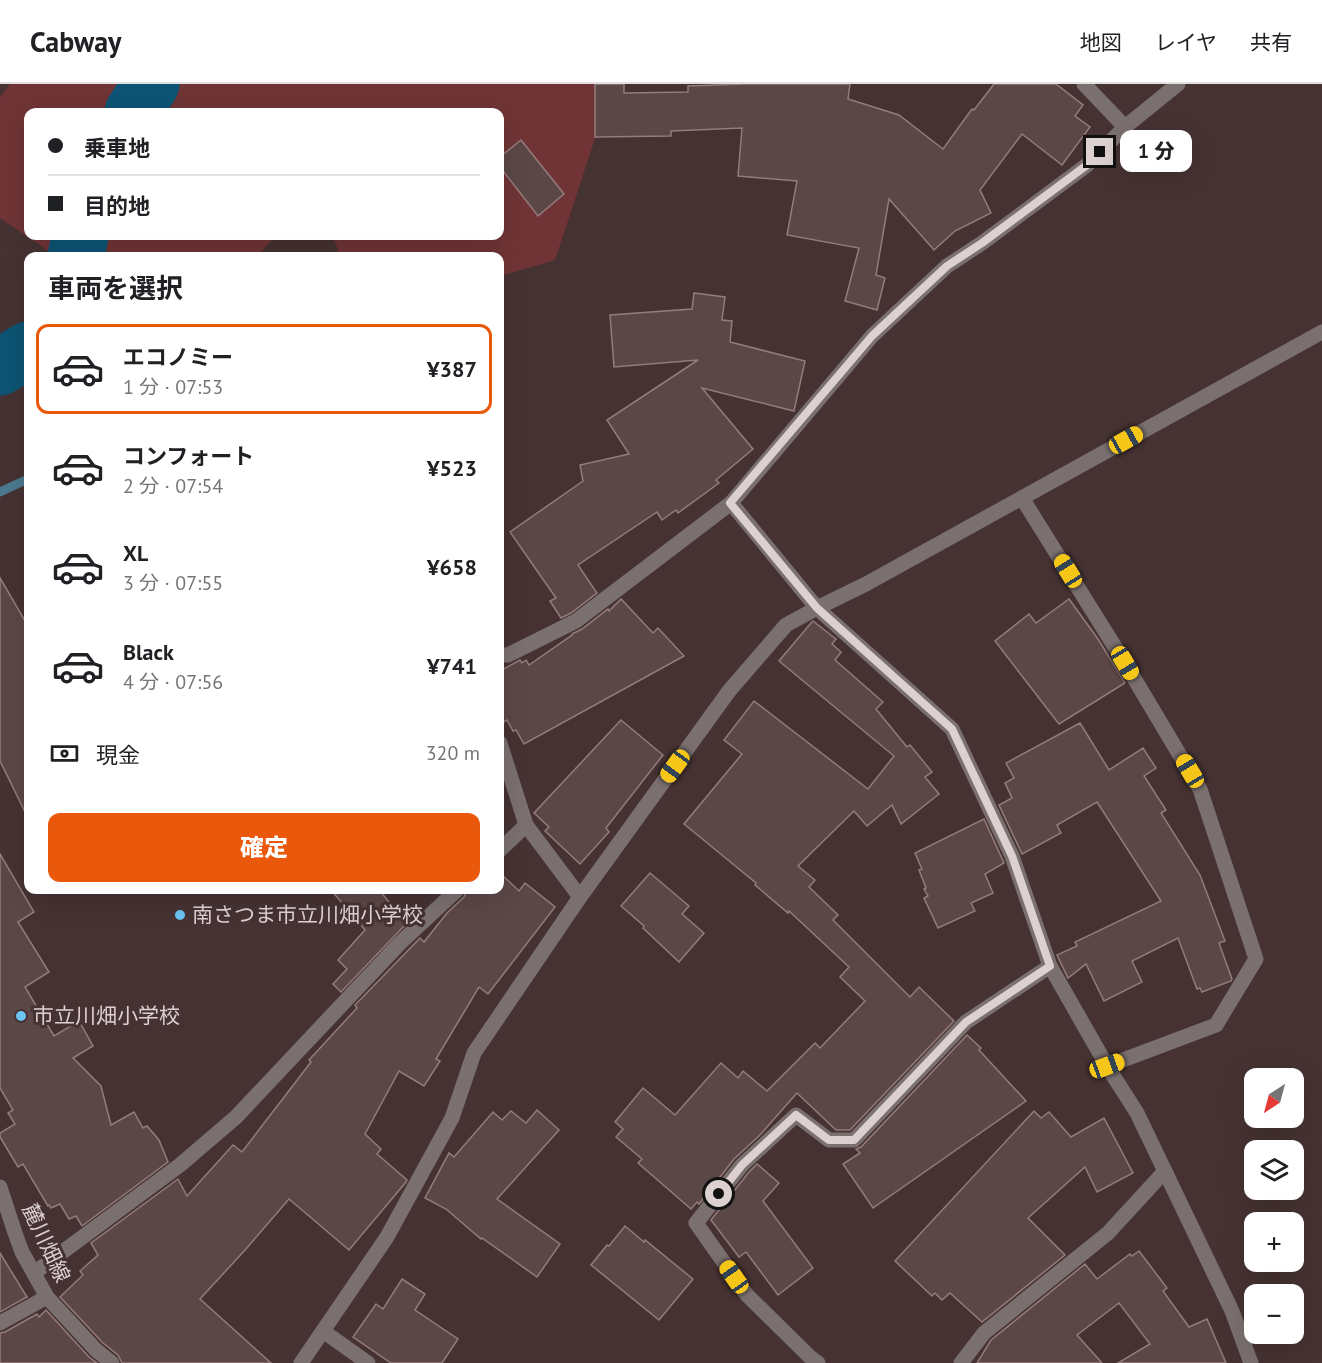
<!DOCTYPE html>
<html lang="ja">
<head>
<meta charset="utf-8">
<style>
	:root { --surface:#fff; --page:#f6f6f6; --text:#202124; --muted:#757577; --line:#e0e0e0; --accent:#ea580c }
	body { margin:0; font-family:"PT Sans","Noto Sans JP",sans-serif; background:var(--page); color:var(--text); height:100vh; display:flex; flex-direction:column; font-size:22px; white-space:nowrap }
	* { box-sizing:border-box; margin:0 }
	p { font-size:20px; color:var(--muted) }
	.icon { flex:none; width:33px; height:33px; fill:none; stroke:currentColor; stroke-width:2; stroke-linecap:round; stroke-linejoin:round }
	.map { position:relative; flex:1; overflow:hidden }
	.sheet { position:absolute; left:24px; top:168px; width:480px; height:642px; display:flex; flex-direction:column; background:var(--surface); border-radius:12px; box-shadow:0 6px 24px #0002 }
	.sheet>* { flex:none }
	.hud { position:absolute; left:24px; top:24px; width:480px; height:132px; border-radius:12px; box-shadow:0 6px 24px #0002; display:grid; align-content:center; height:132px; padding:0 24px; background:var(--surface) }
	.needle { width:39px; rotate:216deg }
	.controls { position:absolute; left:1244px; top:984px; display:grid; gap:12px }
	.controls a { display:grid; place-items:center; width:60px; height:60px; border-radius:12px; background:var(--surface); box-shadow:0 6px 24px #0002; font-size:30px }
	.end { position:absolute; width:27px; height:27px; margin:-14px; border:8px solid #ddd0d0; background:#111; box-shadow:0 0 0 3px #111 }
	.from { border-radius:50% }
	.bubble { position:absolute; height:42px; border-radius:12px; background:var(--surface); box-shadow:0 6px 24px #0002; font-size:20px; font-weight:800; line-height:42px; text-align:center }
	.car { position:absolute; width:18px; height:36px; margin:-18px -9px; border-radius:8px; box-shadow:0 0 4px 2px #0007; background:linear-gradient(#f5c518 24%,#345 0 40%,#f5c518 0 76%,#345 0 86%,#f5c518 0) }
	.hud b { display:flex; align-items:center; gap:21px; height:57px; font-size:22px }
	.hud b+b { border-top:2px solid var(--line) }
	.hud i { width:15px; height:15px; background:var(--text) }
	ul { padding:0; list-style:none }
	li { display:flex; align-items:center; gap:18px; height:90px; margin:0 12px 9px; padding:0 12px; border:3px solid transparent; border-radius:12px }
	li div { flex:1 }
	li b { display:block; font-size:22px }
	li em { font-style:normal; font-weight:800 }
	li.selected { border-color:var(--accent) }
	li>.icon { width:54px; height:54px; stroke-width:1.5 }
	h2 { padding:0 24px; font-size:27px; line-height:72px }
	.pay { display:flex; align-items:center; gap:15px; height:66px; padding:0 24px; font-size:22px }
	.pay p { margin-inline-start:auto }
	.action { display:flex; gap:12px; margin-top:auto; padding:12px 24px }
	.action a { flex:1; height:69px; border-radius:12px; background:var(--accent); color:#fff; font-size:24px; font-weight:800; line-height:69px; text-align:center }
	header { display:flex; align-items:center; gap:36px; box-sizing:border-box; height:84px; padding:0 30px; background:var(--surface); border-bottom:2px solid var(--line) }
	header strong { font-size:28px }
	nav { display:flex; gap:33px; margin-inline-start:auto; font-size:21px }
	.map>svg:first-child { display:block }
</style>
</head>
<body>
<header>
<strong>Cabway</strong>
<nav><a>地図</a><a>レイヤ</a><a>共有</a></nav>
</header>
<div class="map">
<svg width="1322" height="1279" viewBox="0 0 1322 1279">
	<rect width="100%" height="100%" fill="#463232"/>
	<polygon fill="#703436" points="10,0 613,0 555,176 500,192 500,172 340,172 333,152 500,152 500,28 28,28 28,152 276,152 257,172 56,172 0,134 0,13"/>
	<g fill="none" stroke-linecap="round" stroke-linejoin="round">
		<g stroke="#4b7990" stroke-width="9">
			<polyline points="93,152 102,172"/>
			<polyline points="0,408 28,395"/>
		</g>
		<g stroke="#0d5474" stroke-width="57">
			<polyline points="133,28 151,0"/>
			<polyline points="76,172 80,152"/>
			<polyline points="0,283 28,266"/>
		</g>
	</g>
	<g fill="#5c4747" stroke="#937c7b" stroke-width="1.5">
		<polygon points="595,0 624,0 624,9 688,8 688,2 745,0 850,0 848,15 899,31 943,65 972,25 974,26 994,0 1056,0 1083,21 1075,32 1090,43 1062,81 1022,50 980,106 991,129 955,147 934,166 889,115 876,191 885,194 877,226 845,217 859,164 787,151 797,97 738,92 742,44 671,47 671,52 595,53"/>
		<polygon points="521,56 564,110 538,132 500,83 500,73"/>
		<polygon points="694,209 725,213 722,236 732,237 730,258 805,277 794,327 702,304 753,365 716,396 719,399 678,429 676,426 662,436 657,428 578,481 597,509 571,529 561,534 550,517 556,514 510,448 583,397 580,381 629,370 607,336 698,276 614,283 610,231 692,225"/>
		<polygon points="0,494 28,542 28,734 0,677"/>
		<polygon points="621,515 653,549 658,544 684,572 524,660 516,646 513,647 507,636 500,640 500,587 520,576 522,579 526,576 529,581 572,551 572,550 582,545 608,525 609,527"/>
		<polygon points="1069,515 1098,555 1125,599 1059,640 995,557 1029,530 1036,539"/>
		<polygon points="813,537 836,555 832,560 841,568 835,576 883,618 876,625 907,663 910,661 932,688 925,693 939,710 901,740 892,721 867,742 854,727 798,782 815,796 809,803 838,831 833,836 910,913 919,903 954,937 850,1046 836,1046 797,1009 760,1051 734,1075 699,1120 697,1118 691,1125 638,1079 642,1075 616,1053 623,1045 615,1038 643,1004 675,1031 721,979 738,994 743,987 767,1007 815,959 820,964 865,917 840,893 849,883 789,827 788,829 755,801 756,799 684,740 742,670 724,656 754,617 868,705 894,672 779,577 811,539"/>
		<polygon points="621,636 663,671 606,744 609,748 580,780 545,747 549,743 534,729"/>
		<polygon points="1080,639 1109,686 1143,664 1156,684 1144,692 1166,726 1161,729 1200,791 1225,857 1219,859 1232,895 1231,897 1202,908 1200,904 1197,905 1178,854 1132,877 1142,898 1104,917 1086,880 1068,894 1057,871 1077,862 1075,858 1161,817 1097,718 1057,741 1061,749 1022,770 999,721 1012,714 1005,699 1014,694 1006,679"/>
		<polygon points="984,735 1004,779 985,790 993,809 971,819 975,827 938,844 924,814 928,812 924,805 926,804 919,786 922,785 915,769"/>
		<polygon points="0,770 34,828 18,838 49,888 25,903 54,952 79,937 93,962 73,974 101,1002 111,1041 134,1028 143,1044 147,1042 159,1056 168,1078 82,1142 76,1132 69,1135 60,1120 51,1124 49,1121 48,1122 23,1080 18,1083 0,1053 0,1049 15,1040 8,1029 13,1026 0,1004"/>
		<polygon points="500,789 519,807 525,799 555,823 488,910 479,903 436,975 440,977 424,1002 399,987 365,1050 381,1065 377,1070 407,1096 406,1098 349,1166 289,1115 246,1165 200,1215 271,1279 122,1279 118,1271 103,1259 60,1213 83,1191 80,1187 98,1171 91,1159 178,1095 187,1112 233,1061 242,1068 311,978 309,976 357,924 355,921 420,854 424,858 447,829 464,813 467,806 500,806"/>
		<polygon points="650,789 689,822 682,830 704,849 679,878 643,844 644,842 621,822"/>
		<polygon points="331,806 379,806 407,839 341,908 333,900 347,885 338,876 365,846"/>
		<polygon points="967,951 981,964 979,966 1026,1017 873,1124 843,1080 860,1069 856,1065 861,1063"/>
		<polygon points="537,1026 559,1046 497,1115 560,1160 537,1193 482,1154 481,1155 446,1125 425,1114 449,1069 454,1073 493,1028 502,1036 511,1027 526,1039"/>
		<polygon points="1034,1027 1041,1034 1049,1028 1071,1053 1104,1034 1133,1089 1097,1108 1085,1083 1028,1134 1065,1171 982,1238 950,1209 942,1216 935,1209 932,1212 895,1177"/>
		<polygon points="757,1080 779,1099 763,1117 813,1184 778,1211 746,1168 739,1173 711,1136 749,1088"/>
		<polygon points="625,1142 644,1158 645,1156 693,1195 659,1236 591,1181 607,1161 609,1162"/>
		<polygon points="1139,1167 1164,1200 1167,1204 1163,1207 1189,1243 1207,1235 1226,1279 1118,1279 1150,1260 1119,1219 1077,1251 1102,1279 977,1279 991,1256 1085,1180 1097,1195 1130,1170 1132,1172"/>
		<polygon points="0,1169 27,1213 0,1228"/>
		<polygon points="402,1195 425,1210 415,1226 458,1255 442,1279 391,1279 353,1253 376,1220 383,1225"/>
		<polygon points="46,1226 89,1273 97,1279 0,1279 0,1249 5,1248 37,1230 39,1233"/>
	</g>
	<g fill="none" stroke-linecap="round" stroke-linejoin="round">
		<g stroke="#7b7070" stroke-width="15">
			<polyline points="1084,0 1125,43"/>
			<polyline points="1022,414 1125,579 1200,705 1256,875 1216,941 1107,982"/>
			<polyline points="731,419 817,524 952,645 1012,772 1050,882 1107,982 1137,1029 1232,1227 1251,1279"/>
			<polyline points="500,571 508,571 576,537 731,419 872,252 947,182 982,159 1087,81 1125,43 1178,0"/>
			<polyline points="500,659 526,741 580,813"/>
			<polyline points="500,766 526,741"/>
			<polyline points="0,1103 15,1149 22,1168 47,1213 96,1266 112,1279"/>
			<polyline points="34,1189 180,1081 236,1033 400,859 457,806"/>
			<polyline points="0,1239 47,1213"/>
			<polyline points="323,1247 368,1279"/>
			<polyline points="301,1279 387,1153 452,1034 474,969 580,813 729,607 786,541 817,524 866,500 1322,248"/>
			<polyline points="818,1279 810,1273 747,1211 696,1139 742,1081 796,1031 829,1056 854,1056 966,938 1050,882"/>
			<polyline points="961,1279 984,1249 1108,1149 1165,1087"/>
		</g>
	</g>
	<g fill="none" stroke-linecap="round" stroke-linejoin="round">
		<polyline stroke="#ddd0d0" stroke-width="8" points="719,1110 742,1081 796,1031 829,1056 854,1056 966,938 1050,882 1012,772 952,645 817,524 730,419 872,252 947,182 982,159 1087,81 1100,68"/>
	</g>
	<g fill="#6bc3f2" stroke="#463232" stroke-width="2">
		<circle cx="180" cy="831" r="6"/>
		<circle cx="21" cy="932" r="6"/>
	</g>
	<g text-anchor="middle" stroke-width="6" stroke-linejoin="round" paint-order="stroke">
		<g font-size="21" fill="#ddd0d0" stroke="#463232" text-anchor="start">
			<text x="192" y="838">南さつま市立川畑小学校</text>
			<text x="33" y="939">市立川畑小学校</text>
		</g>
		<g font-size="21" fill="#ddd0d0" stroke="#463232">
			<text transform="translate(46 1159) rotate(65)" y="7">麓川畑線</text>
		</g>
	</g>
</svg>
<div class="controls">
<a><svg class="needle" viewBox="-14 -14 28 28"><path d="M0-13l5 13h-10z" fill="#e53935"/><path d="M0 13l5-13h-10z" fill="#757577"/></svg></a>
<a><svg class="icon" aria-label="layers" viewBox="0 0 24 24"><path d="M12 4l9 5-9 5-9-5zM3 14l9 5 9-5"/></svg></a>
<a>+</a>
<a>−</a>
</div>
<i class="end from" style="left:719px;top:1110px"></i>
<i class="end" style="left:1100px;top:68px"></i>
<div class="bubble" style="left:1120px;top:46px;width:72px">1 分</div>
<i class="car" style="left:1126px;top:356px;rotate:61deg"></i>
<i class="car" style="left:1068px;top:487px;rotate:328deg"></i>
<i class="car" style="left:1125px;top:579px;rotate:149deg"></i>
<i class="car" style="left:675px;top:682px;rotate:216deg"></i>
<i class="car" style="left:1190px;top:687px;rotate:329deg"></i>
<i class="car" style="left:1107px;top:982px;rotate:70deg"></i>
<i class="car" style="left:734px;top:1193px;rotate:325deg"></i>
<div class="hud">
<b><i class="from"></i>乗車地</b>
<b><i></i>目的地</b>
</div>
<section class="sheet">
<h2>車両を選択</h2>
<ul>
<li class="selected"><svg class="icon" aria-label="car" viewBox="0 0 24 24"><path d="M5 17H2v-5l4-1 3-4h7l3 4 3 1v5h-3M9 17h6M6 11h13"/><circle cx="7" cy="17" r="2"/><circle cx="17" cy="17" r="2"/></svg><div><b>エコノミー</b><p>1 分 · 07:53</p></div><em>¥387</em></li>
<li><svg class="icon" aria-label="car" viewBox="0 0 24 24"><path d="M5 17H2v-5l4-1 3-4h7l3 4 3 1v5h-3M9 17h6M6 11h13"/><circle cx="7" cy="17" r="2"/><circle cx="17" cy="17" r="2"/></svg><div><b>コンフォート</b><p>2 分 · 07:54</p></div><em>¥523</em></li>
<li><svg class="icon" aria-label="car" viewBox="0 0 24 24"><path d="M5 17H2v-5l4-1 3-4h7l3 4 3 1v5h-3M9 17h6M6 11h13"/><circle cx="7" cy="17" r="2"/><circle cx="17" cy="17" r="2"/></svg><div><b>XL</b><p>3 分 · 07:55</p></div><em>¥658</em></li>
<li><svg class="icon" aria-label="car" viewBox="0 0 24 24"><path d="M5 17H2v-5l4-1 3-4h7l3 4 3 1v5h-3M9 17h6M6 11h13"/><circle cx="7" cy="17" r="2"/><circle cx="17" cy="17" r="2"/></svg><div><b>Black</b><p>4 分 · 07:56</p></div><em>¥741</em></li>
</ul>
<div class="pay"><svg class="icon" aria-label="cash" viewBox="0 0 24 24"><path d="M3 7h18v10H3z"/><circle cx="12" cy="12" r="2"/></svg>現金<p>320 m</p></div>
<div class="action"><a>確定</a></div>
</section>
</div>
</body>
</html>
